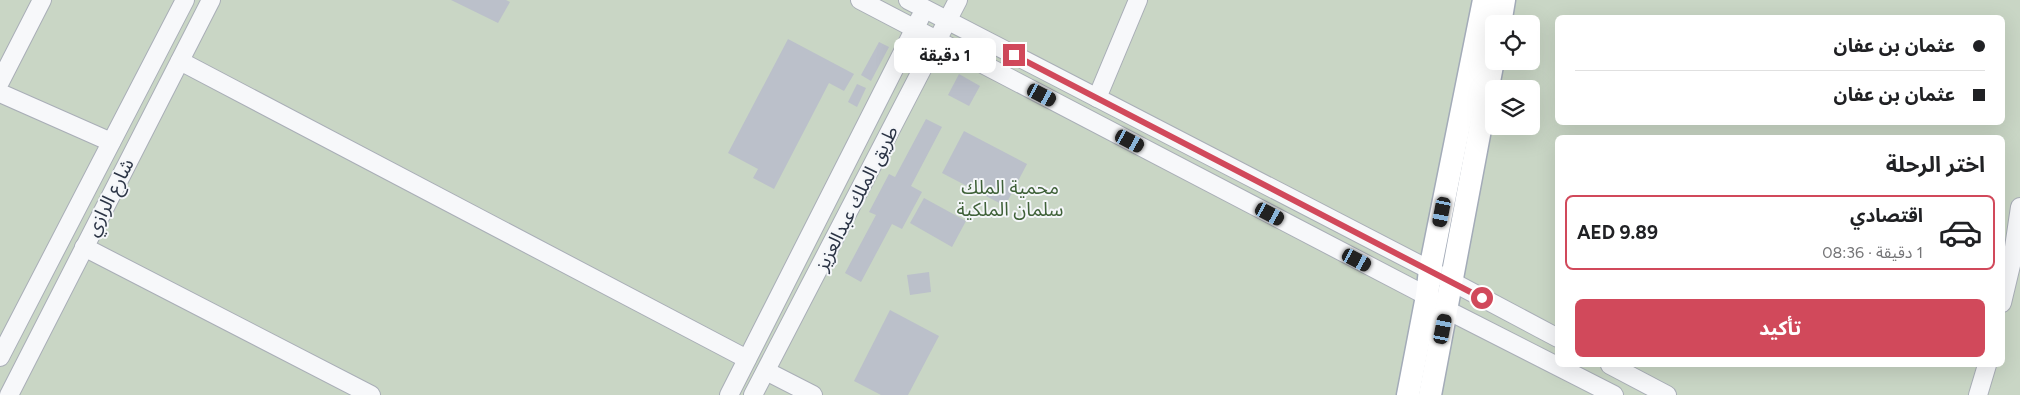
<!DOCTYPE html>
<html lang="ar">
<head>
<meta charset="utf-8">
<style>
	:root { --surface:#fff; --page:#f2f2f2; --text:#202124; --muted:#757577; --line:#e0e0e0; --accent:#d1495b }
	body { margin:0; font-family:Figtree,"Noto Sans Arabic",sans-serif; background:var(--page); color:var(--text); direction:rtl; height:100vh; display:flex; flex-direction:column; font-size:19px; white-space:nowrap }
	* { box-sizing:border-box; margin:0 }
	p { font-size:16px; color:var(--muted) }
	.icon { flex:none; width:28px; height:28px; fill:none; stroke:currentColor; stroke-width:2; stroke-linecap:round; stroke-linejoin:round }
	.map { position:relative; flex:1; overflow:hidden; direction:ltr }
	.sheet { position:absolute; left:1555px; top:135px; width:450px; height:232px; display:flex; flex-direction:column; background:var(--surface); border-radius:8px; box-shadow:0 5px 20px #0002; direction:rtl }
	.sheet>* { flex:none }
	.top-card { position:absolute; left:1555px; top:15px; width:450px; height:110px; border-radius:8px; box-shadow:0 5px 20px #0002; direction:rtl; display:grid; align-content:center; height:110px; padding:0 20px; background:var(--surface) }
	.fabs { position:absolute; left:1485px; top:15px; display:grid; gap:10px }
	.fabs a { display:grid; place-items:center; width:55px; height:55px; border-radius:8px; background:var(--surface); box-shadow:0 5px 20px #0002; font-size:25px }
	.end { position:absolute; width:22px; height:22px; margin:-11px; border:6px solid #d1495b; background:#fff; box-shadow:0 0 0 2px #fff }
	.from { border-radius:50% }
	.bubble { position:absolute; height:35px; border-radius:8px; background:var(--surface); box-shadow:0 5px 20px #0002; font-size:16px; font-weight:700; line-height:35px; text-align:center; direction:rtl }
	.car { position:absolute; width:15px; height:30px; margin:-15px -8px; border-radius:6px; box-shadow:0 0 4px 1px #0007; background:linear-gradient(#222 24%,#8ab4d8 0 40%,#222 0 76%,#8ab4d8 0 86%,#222 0) }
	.top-card b { display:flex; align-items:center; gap:18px; height:48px; font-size:19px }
	.top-card b+b { border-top:1px solid var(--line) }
	.top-card i { width:12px; height:12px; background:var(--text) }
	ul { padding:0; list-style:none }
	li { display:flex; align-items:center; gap:15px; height:75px; margin:0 10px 8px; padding:0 10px; border:2px solid transparent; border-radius:8px }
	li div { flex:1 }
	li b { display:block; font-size:19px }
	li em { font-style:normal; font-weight:700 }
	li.current { border-color:var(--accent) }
	li>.icon { width:45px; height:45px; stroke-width:1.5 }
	h2 { padding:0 20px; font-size:22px; line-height:60px }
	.primary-button { display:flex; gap:10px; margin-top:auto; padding:10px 20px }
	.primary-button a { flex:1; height:58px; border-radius:8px; background:var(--accent); color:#fff; font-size:20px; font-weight:700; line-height:58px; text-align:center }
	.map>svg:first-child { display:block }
</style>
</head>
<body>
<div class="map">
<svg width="2020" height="395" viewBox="0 0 2020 395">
	<rect width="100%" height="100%" fill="#e4e7ec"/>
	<path fill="#c9d6c5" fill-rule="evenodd" d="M0 0H2020V395H0ZM1558 18H2002V122H1558ZM1494 24H1531V61H1494ZM1494 89H1531V126H1494ZM1558 138H2002V365H1558Z"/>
	<g fill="#bbc0ca">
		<polygon points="451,0 506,0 510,2 498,23"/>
		<polygon points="788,39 854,74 844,91 829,83 774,189 753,178 758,169 728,153"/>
		<polygon points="879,42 889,47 871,81 861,75"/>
		<polygon points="959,74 980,86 969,106 948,95"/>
		<polygon points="857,84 866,88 857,107 848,102"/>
		<polygon points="926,119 942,127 911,186 922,192 902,229 892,224 861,282 845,273 876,215 869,212 889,174 895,177"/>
		<polygon points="964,131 1027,164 1005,206 942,173"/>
		<polygon points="924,198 966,221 952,247 910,223"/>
		<polygon points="929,272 931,292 910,295 907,275"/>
		<polygon points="890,310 939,336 908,395 881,395 854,381"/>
	</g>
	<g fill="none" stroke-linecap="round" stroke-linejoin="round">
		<defs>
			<g id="minor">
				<polyline points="860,0 1427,296 1447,310 1614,395"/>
				<polyline points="908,0 1430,270 1558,338"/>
				<polyline points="180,61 747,359"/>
				<polyline points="0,82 42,0"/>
				<polyline points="0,93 111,142"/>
				<polyline points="1097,98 1138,0"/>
				<polyline points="84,247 371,395"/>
				<polyline points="2002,303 2012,261 2020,207"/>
				<polyline points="0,357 185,0"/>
				<polyline points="1610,365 1667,395"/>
				<polyline points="766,371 813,395"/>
				<polyline points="9,395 211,0"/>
				<polyline points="729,395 920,18"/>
				<polyline points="753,395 958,0"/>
				<polyline points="1978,395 1987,365"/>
			</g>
			<g id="major">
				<polyline points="1500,24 1504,0"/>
				<polyline points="1408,395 1427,296 1430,270 1484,0"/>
				<polyline points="1430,395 1494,55"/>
			</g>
		</defs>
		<use href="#minor" stroke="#a9aeb7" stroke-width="20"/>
		<use href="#major" stroke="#a3abb8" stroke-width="25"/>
		<use href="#minor" stroke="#f7f8fa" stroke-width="18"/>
		<use href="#major" stroke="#fff" stroke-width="22"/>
	</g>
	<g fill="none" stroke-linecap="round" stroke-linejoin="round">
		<polyline stroke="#d1495b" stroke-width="6" points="1014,55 1482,298"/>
	</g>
	<g text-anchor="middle" stroke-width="4" stroke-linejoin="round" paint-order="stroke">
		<g font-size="19" fill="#3f6138" stroke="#f4f6f9">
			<text x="1010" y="194">محمية الملك<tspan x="1010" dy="22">سلمان الملكية</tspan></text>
		</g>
		<g font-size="19" fill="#2b3445" stroke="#f4f6f9">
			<text transform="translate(109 197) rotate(-63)" y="7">شارع الرازي</text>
			<text transform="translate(856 198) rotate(-63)" y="7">طريق الملك عبدالعزيز</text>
		</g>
	</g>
</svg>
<div class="fabs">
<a><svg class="icon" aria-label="locate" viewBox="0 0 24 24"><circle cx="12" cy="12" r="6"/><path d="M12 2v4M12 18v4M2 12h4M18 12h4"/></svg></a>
<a><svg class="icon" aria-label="layers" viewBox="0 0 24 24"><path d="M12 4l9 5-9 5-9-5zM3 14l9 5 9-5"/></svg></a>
</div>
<i class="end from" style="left:1482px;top:298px"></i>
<i class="end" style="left:1014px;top:55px"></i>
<div class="bubble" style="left:894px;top:38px;width:102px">1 دقيقة</div>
<i class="car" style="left:1042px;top:95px;rotate:118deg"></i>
<i class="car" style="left:1130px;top:141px;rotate:118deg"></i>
<i class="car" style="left:1442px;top:212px;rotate:191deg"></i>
<i class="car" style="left:1270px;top:214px;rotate:118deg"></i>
<i class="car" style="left:1357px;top:260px;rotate:118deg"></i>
<i class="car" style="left:1443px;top:329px;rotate:11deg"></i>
<div class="top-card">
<b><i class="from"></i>عثمان بن عفان</b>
<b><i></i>عثمان بن عفان</b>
</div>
<section class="sheet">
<h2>اختر الرحلة</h2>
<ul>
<li class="current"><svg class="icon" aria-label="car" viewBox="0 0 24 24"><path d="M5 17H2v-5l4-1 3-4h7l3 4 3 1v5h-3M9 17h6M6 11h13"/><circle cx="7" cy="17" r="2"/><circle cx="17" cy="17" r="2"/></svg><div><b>اقتصادي</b><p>1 دقيقة · 08:36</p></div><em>AED 9.89</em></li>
</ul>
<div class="primary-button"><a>تأكيد</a></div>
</section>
</div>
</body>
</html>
